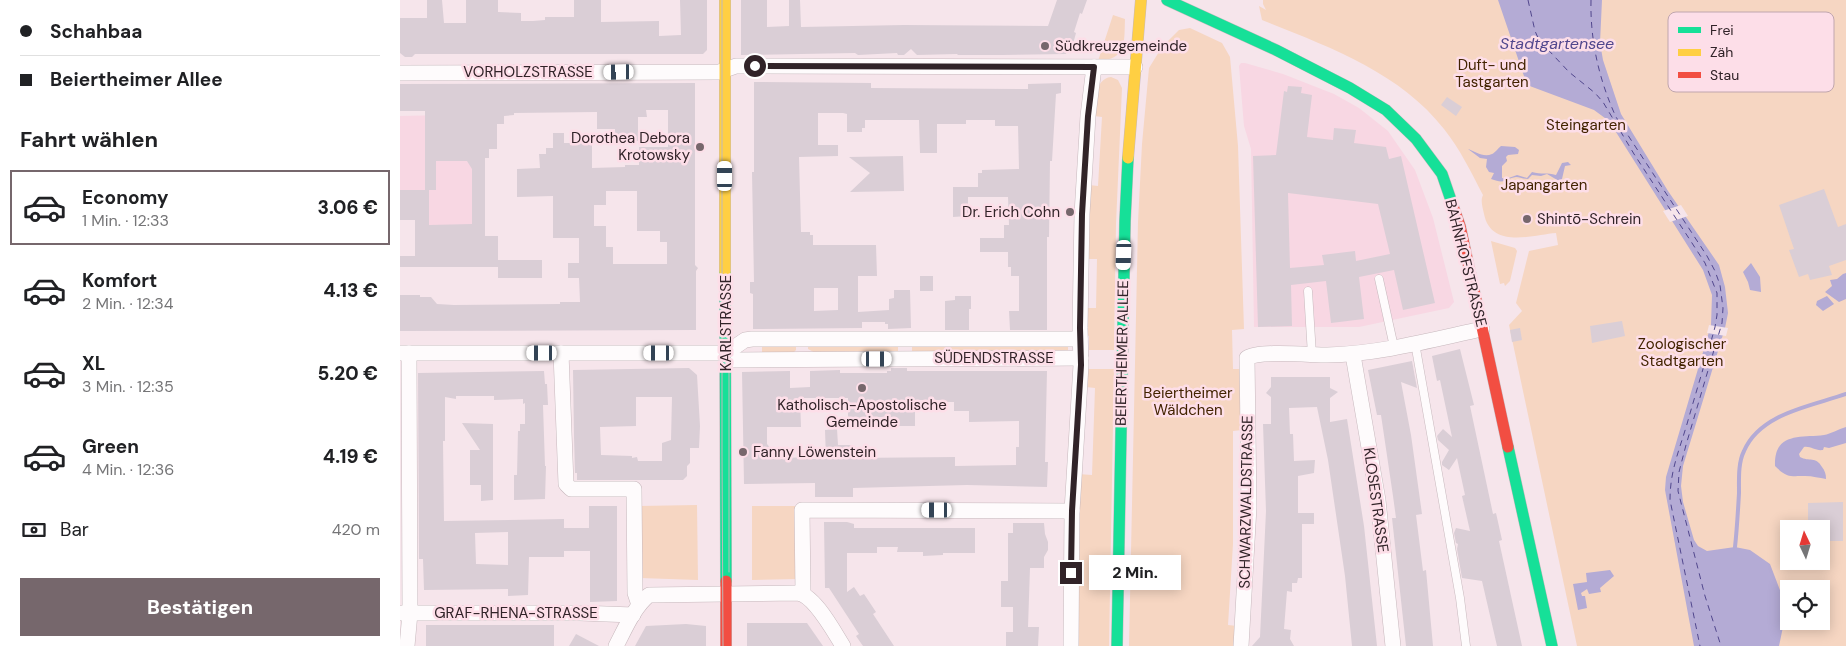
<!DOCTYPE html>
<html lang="de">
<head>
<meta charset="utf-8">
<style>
	:root { --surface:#fff; --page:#f6f6f6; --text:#202124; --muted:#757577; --line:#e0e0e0; --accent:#76676c }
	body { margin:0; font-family:"DM Sans",sans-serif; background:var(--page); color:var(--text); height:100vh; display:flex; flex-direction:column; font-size:19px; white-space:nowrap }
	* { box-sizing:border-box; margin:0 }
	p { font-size:16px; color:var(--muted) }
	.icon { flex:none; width:28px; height:28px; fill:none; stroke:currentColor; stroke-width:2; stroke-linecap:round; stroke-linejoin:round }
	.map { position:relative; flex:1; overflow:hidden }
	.panel { display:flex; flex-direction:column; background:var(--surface); width:400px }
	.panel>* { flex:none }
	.banner { display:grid; align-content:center; height:110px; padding:0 20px; background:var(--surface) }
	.needle { width:32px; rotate:356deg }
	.tools { position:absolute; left:1380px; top:520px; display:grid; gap:10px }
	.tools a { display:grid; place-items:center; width:50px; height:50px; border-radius:0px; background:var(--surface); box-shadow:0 2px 12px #0003; font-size:25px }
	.end { position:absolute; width:22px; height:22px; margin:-11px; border:6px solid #312328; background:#fff; box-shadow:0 0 0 2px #fff }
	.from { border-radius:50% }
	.bubble { position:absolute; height:35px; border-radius:0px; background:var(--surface); box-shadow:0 2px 12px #0003; font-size:16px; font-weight:800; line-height:35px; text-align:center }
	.car { position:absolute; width:15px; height:30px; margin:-15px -8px; border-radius:6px; box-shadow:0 0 4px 1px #0007; background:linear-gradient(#fff 24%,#345 0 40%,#fff 0 76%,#345 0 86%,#fff 0) }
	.banner b { display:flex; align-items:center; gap:18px; height:48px; font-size:19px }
	.banner b+b { border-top:1px solid var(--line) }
	.banner i { width:12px; height:12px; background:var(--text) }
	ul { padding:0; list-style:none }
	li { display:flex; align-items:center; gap:15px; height:75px; margin:0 10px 8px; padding:0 10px; border:2px solid transparent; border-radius:0px }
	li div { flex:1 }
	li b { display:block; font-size:19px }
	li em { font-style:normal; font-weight:800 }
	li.active { border-color:var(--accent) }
	li>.icon { width:45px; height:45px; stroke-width:1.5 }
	h2 { padding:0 20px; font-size:22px; line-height:60px }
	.pay { display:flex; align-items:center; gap:12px; height:55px; padding:0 20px; font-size:19px }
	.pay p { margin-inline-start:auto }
	.cta { display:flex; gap:10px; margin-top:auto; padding:10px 20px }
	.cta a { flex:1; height:58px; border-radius:0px; background:var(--accent); color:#fff; font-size:20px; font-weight:800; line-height:58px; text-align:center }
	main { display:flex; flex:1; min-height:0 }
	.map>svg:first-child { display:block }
</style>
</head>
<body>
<main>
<section class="panel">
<div class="banner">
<b><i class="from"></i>Schahbaa</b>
<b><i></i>Beiertheimer Allee</b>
</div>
<h2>Fahrt wählen</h2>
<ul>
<li class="active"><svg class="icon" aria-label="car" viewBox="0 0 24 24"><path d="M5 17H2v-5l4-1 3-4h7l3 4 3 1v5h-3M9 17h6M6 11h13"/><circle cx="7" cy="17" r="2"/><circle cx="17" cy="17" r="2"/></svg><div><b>Economy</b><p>1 Min. · 12:33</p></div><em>3.06 €</em></li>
<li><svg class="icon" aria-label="car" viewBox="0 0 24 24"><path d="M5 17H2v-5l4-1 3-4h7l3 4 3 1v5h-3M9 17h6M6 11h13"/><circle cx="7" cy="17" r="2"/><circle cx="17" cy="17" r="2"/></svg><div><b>Komfort</b><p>2 Min. · 12:34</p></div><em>4.13 €</em></li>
<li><svg class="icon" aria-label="car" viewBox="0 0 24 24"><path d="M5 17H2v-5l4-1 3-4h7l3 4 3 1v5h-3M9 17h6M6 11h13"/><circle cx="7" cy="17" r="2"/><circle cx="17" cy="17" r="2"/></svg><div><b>XL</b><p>3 Min. · 12:35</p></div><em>5.20 €</em></li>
<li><svg class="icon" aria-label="car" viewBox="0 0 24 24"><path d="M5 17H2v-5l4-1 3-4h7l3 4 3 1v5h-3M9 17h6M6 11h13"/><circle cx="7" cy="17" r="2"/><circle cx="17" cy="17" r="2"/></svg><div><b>Green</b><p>4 Min. · 12:36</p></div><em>4.19 €</em></li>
</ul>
<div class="pay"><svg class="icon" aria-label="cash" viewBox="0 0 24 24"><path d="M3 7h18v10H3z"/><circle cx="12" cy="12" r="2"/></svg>Bar<p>420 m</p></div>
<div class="cta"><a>Bestätigen</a></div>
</section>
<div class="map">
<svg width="1446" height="646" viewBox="0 0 1446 646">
	<rect width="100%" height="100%" fill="#f6e5eb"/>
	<g fill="#f8d7e3">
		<polygon points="841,63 845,63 883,74 934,94 959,108 988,131 1015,170 1033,218 1054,302 1049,308 959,327 854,327 851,149 844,126 839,66"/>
		<polygon points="45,115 84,119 85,237 15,237 15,207 0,207 0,116"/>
	</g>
	<g fill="#f6d6c2" fill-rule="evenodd">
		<path d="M863 0H1446V646H1177L1109 325 1122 311 1116 303 1129 251 1158 245 1156 233C1132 235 1091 249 1084 214 1083 208 1080 201 1083 195 1071 172 1060 149 1044 129 1000 72 927 46 862 20L859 6 866 10 863 4ZM1389 529H1421V561H1389ZM1389 589H1421V621H1389Z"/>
		<path d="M713 15 725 19C724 43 727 59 698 61Z"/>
		<polygon points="790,28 822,43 830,57 838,146 844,329 832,330 833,369 841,369 842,430 833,431 833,544 828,625 837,626 836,646 729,646 738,222 742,144 749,68 762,47 779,30"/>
		<path d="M711 77 718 80 722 88 716 224 714 350H689V336L686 335V308H696L697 259H687L689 185 698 186 702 117 694 116C696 102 694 79 711 77Z"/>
		<polygon points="1091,241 1115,248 1117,251 1110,281 1105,286 1104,283 1100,284"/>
		<polygon points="498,345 498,355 421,356 408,349 408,346"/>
		<polygon points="668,345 668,355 512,355 512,346"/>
		<polygon points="362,346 396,346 396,350 391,355 362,355"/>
		<polygon points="688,369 714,369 709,646 675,646 678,474 692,475 695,388 686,387"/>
		<polygon points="297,505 298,580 240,578 239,506"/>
		<polygon points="352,506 398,506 398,579 352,580"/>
	</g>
	<g fill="#b4abd5">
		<polygon points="1098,0 1202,0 1200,43 1203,60 1221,114 1268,191 1319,265 1325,287 1328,313 1325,328 1283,466 1281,486 1283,502 1294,540 1298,546 1307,551 1335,547 1350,550 1370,564 1383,598 1383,627 1379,646 1294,646 1265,490 1266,477 1311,325 1312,295 1303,270 1209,121 1194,110 1127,85"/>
		<path d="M1101 146 1115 147 1119 150 1118 154 1108 155 1106 157 1107 161 1102 166V178L1106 179 1117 175 1127 178 1132 172C1141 175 1147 172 1156 175L1162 163 1168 162 1171 165 1165 166 1162 179 1159 181 1147 174 1141 176 1132 175 1128 179C1124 179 1119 177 1116 177 1106 178 1106 185 1091 179L1094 173 1089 172 1086 167 1087 159 1080 158 1068 149C1075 151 1083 158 1092 154 1095 153 1098 148 1101 146Z"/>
		<polygon points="1351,263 1360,277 1361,292 1350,290 1348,282 1343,272"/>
		<polygon points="1446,273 1446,299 1439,302 1425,292 1432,286 1430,280 1437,279 1443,274"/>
		<polygon points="1427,296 1434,304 1423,311 1416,305 1417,301"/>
		<path d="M1446 427V443L1429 448 1424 447 1423 450C1415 451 1411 446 1404 447L1399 454 1400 457C1409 462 1416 456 1422 467 1425 471 1426 474 1426 479 1419 478 1413 476 1405 476 1390 476 1387 478 1375 466 1374 432 1400 438 1424 435 1431 434 1438 429 1446 427Z"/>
		<polygon points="1210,570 1214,576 1200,588 1201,592 1189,594 1187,589 1181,593 1182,596 1185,596 1187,608 1178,610 1173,584 1187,582 1186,573"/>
	</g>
	<g fill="#f6e5eb">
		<polygon points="1281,205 1288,216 1270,222 1263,211"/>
		<polygon points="1309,325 1328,328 1326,336 1307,333"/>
	</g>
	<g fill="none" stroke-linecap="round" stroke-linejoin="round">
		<path stroke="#b4abd5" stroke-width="4" d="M1335 547C1337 529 1338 511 1339 493 1339 479 1338 463 1344 451 1360 413 1412 406 1446 394"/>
		<g stroke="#51478d" stroke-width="1" stroke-dasharray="6 5" stroke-linecap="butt">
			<path d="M1128 0 1135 31 1139 40 1169 72 1195 93 1203 102 1234 154 1305 263 1317 293V315L1315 327C1306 360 1296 392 1287 424 1279 451 1270 471 1270 500L1300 646"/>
			<path d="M1191 0C1190 40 1199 80 1216 117L1307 256 1315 271 1320 285 1323 308 1322 323 1286 445 1279 472 1278 491 1305 596 1321 646"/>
		</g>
	</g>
	<g fill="#daced6" fill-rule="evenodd">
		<polygon points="27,0 42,0 44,23 66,23 66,0 98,0 98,12 121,13 121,21 133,21 145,20 145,17 174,17 174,0 201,0 201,22 259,21 259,36 281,35 280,0 307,0 307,50 303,54 15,54 12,57 5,57 0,53 0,18 27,18"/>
		<polygon points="341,0 367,0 367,27 389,26 389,0 400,0 401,27 504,25 648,26 657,0 687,0 682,14 680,13 674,32 676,33 673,44 670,43 666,54 602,55 558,55 557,54 517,55 511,49 504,55 498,55 497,53 458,55 455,53 341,55"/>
		<path d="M354 82 471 83V88L628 89V84L661 83V93L656 94 652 161H650L649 237H647V330H610L609 311H619V276H611V267H608V252H580V238H604V225H609L608 197H568V216L553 217V187H578V173H582V170L619 169 618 126H595V120H566V124H537V153H520L519 120H465V128H462V132H447V114L443 113H418V145H438V156L399 157 401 232H410V235H413V245H476L477 276H458V312L489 310V299L494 298V290H510L511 328 488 329V324H485V322H462V328L353 329V294L350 293V282H354L352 172H354ZM414 288H438V310L414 311Z"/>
		<path d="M295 83V265L298 268 296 271V330L0 331V295H20V297H31L37 304 54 305 160 304V302H180L179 278H168V263H179V238H153V196L117 197V169L140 168 139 154H146V148H153V133H164V143H192V168L225 167V165H239V147H268V110H246L247 117H238V141H215V129H197V112L114 113V115L104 116V124H97V149H89V158H85V236H98V260H142V278H98V267H0V256H15V220H0V190H29V225L72 224V169L67 161H36V190H25V111H0V84ZM206 191H237V231H260V242H267V264H213V247H206V226H194V205H206Z"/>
		<path d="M888 86 902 87 901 93 912 95 907 137 933 140 934 128 956 130 954 143 986 147 989 159 1001 156 1035 303 1003 310 994 270 959 277 964 319 931 323 926 281 891 285 892 326 858 327 853 156 876 155 884 91 887 92ZM888 193 978 204 990 254 956 261 955 251 922 255 924 265 890 268Z"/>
		<polygon points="1047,97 1062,107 1056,116 1041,105"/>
		<polygon points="503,156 504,191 450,192 470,173 449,157"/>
		<polygon points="1424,189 1438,227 1446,224 1446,260 1429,266 1432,275 1410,280 1408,274 1399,277 1389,250 1394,249 1379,205"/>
		<rect x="520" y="276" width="13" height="15"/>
		<polygon points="555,296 571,296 571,309 569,309 569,330 545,330 545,301 555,300"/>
		<polygon points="1222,321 1225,336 1192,343 1190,326"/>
		<polygon points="1120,328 1122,340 1112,342 1110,330"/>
		<polygon points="1060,349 1074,405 1070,406 1093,514 1096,513 1102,540 1099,541 1122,646 1097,646 1082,581 1062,578 1057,549 1058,544 1056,543 1054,533 1056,528 1070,531 1062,496 1065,495 1057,458 1049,470 1042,465 1042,462 1049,450 1038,440 1037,436 1043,429 1052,437 1040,380 1037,381 1032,356"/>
		<polygon points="1012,361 1017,388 1001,382 1011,435 1022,514 1016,515 1023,571 1026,570 1033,646 1006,646 992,518 996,518 993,496 981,415 977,415 968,370"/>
		<path d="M289 368 297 375 300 426 299 448H290V463L287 466V476L283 480H177V473H175L174 437 173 370ZM236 397H272L271 440 262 443V461H238L237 457 232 458V456L201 455 200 427 236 426Z"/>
		<path d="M491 368H507V371H647L645 462H648L647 487 567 485 453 488V497H415V483L344 484 342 372 390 371V388L410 387V371L440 370V373H487V371H491ZM400 398H448V418L485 417V426H515V400H541V402H554V411H569V422L619 421V447H616V465L555 466V457L453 458V445H438L437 429 425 430 426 459H405V457L387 458V456H377L367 444V427H401Z"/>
		<path d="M144 371 145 384H147L148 405H143L145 466H146L145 499 114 500V475H117L118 431H120V424H125V403L123 404V399L94 400V396H56V399L45 397V441H43L44 521 164 519V528H189V506H217V601L190 602V551H164V557H129L128 595 108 596V589L24 590 23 559H19L18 373ZM108 532V565L76 564 75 533Z"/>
		<polygon points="871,377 930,377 930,388 938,392 930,398 930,422 947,419 964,526 977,646 952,646 945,576 928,460 917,407 889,408 890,434 893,434 894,461 915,460 914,473 898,476 898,513 914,513 914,524 902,524 902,578 898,578 897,583 892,583 892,592 887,591 884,629 891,630 890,639 894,646 852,646 860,637 866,511 863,424 871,424 871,397 866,393 871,387"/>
		<polygon points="62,423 93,424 93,500 81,501 81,485 70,485 70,450 80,450"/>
		<polygon points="1443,502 1443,541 1423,541 1422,528 1408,528 1408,503"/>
		<polygon points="424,522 447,522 454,524 454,528 575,528 575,553 543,553 543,555 523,556 523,552 497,552 498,547 477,547 477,553 447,553 447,592 454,587 460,596 464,594 476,612 473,614 494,646 463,646 456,636 459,634 429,588 425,588"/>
		<polygon points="613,523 644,523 645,534 648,542 648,550 644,557 644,568 630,568 628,627 639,627 638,646 606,646 606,632 613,632 613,607 601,607 601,581 608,581 608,533 613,533"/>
		<polygon points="347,623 407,623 423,646 347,646"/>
		<polygon points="286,624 306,626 306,646 235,646 246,626"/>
		<rect x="26" y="625" width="128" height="21"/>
		<polygon points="176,634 199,646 169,646"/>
	</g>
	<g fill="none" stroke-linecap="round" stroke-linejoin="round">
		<defs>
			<g id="lane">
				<polyline points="979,279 994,347"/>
				<polyline points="908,291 912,355"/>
				<polyline points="1015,343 1060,598 1066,646"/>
			</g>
			<g id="street">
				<polyline points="0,73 319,72 336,66 735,67"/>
				<polyline points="0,353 326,353 336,360 681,358"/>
				<polyline points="161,353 166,484 171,489 234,489 235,593 239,605"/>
				<polyline points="326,353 345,340 352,339 680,339"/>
				<polyline points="953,355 978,500 993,646"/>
				<polyline points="403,593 402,510 672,511"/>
				<polyline points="2,613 180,613 233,615"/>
				<polyline points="7,646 10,613 9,353"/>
				<path d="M216 646C225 629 234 607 249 595L397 593C414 594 434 632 443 646"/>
				<polyline points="671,646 672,511 681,365 680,328 682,214 688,116 694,67"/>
				<path d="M841 646 849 507 847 358C859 350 910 355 927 355 979 354 1031 340 1082 329"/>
			</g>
			<g id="fast">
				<polyline points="767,0 876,50 950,88 986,110 1016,139 1042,174 1053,206"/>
				<polyline points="325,273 326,581"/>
				<polyline points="1108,447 1152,646"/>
				<polyline points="717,646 725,221 728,158"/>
			</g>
			<g id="slow">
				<polyline points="325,0 325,273"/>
				<polyline points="728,158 741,0"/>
			</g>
			<g id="jam">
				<polyline points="1053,206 1060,226 1108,447"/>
				<polyline points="326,581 326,646"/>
			</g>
		</defs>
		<use href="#lane" stroke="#c7b8bd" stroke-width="9"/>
		<use href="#street" stroke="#c7b8bd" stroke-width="16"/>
		<use href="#fast" stroke="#c7b8bd" stroke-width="12"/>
		<use href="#slow" stroke="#c7b8bd" stroke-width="12"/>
		<use href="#jam" stroke="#c7b8bd" stroke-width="12"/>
		<use href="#lane" stroke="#fefbfc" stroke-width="8"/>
		<use href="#street" stroke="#fefbfc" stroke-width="15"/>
		<use href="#fast" stroke="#16e098" stroke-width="11"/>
		<use href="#slow" stroke="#ffcf43" stroke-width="11"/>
		<use href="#jam" stroke="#f24e42" stroke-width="11"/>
		<g stroke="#bfbabb" stroke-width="1">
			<polyline points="322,0 322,452 323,646"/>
			<polyline points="329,365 329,572"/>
		</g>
	</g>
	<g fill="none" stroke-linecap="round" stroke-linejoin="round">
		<polyline stroke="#312328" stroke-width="6" points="355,66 694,67 688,116 682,214 680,328 681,365 672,511 671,573"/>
	</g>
	<g fill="#76676c" stroke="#fddee8" stroke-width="2">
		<circle cx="645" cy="46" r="5"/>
		<circle cx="300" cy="147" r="5"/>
		<circle cx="670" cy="212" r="5"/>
		<circle cx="1127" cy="219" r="5"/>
		<circle cx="462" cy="388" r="5"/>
		<circle cx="343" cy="452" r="5"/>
	</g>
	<g text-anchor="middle" stroke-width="5" stroke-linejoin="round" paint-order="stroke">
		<g font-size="15" fill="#312328" stroke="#fddee8" text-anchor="start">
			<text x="655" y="51">Südkreuzgemeinde</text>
			<text x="290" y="143" text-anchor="end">Dorothea Debora<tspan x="290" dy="17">Krotowsky</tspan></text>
			<text x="660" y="217" text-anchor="end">Dr. Erich Cohn</text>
			<text x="1137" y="224">Shintō-Schrein</text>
			<text x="462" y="410" text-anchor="middle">Katholisch-Apostolische<tspan x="462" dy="17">Gemeinde</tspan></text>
			<text x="353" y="457">Fanny Löwenstein</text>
		</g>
		<g font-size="15" fill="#422300" stroke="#fddee8">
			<text x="1092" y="70">Duft- und<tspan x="1092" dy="17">Tastgarten</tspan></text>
			<text x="1186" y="130">Steingarten</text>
			<text x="1144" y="190">Japangarten</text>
			<text x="1282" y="349">Zoologischer<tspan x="1282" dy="17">Stadtgarten</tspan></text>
			<text x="788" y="398">Beiertheimer<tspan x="788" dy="17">Wäldchen</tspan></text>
		</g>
		<g font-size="15" fill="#312328" stroke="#fddee8">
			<text x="128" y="77">VORHOLZSTRASSE</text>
			<text transform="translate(1066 263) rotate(76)" y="5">BAHNHOFSTRASSE</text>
			<text transform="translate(326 323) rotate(-90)" y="5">KARLSTRASSE</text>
			<text transform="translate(722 353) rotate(-89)" y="5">BEIERTHEIMER ALLEE</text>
			<text x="594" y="363">SÜDENDSTRASSE</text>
			<text transform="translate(976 500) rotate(82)" y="5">KLOSESTRASSE</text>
			<text transform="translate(846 502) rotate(-89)" y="5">SCHWARZWALDSTRASSE</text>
			<text x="116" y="618">GRAF-RHENA-STRASSE</text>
		</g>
		<g font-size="16" font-style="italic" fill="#51478d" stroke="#fddee8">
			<text x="1157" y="49">Stadtgartensee</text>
		</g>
	</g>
	<rect x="1268" y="12" width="166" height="80" rx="8" fill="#fddee8" stroke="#c0a6ae" stroke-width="1"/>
	<rect x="1278" y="27" width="23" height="6" fill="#16e098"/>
	<rect x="1278" y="49" width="23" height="7" fill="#ffcf43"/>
	<rect x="1278" y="72" width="23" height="6" fill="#f24e42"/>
	<g font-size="14" fill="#312328">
		<text x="1310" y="35">Frei</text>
		<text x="1310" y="57">Zäh</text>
		<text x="1310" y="80">Stau</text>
	</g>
</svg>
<div class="tools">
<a><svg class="needle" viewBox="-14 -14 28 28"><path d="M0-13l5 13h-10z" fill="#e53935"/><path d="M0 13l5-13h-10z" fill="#757577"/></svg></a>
<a><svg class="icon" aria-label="locate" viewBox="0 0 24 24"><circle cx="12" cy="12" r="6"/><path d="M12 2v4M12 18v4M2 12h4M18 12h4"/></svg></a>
</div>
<i class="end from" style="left:355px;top:66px"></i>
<i class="end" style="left:671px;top:573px"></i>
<div class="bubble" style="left:689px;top:555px;width:92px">2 Min.</div>
<i class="car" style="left:219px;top:72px;rotate:269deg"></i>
<i class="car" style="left:325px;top:176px;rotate:0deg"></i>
<i class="car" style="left:724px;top:255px;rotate:182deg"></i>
<i class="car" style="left:142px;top:353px;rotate:270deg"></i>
<i class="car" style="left:259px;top:353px;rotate:270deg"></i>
<i class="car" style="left:477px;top:359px;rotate:90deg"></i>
<i class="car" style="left:537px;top:510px;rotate:270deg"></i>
</div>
</main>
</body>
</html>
